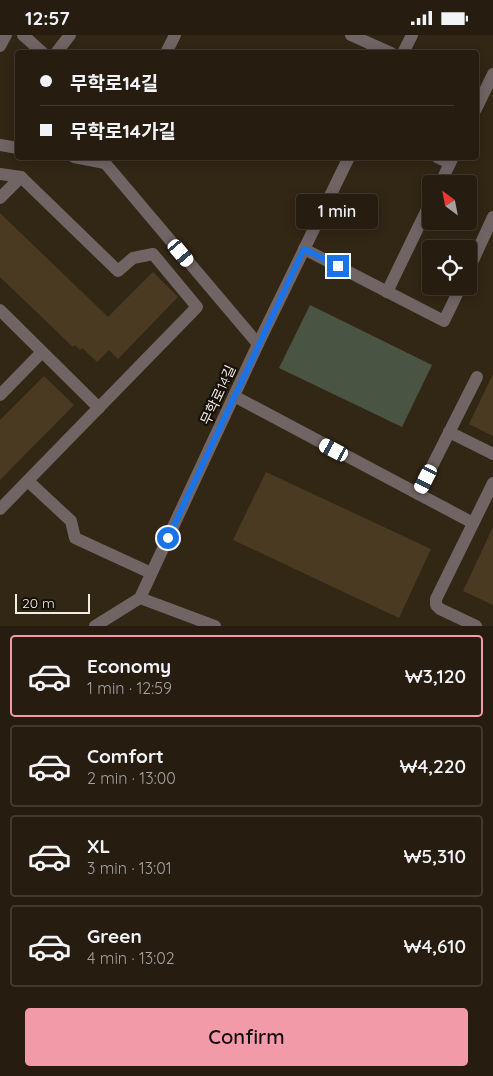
<!DOCTYPE html>
<html lang="en">
<head>
<meta charset="utf-8">
<style>
	:root { --surface:#261c10; --page:#32291e; --text:#f1f3f6; --muted:#a4a19f; --line:#423a30; --accent:#f39aa9 }
	body { margin:0; font-family:Quicksand,"Noto Sans KR",sans-serif; background:var(--page); color:var(--text); height:100vh; display:flex; flex-direction:column; font-size:19px; white-space:nowrap }
	* { box-sizing:border-box; margin:0 }
	p { font-size:16px; color:var(--muted) }
	.icon { flex:none; width:28px; height:28px; fill:none; stroke:currentColor; stroke-width:2; stroke-linecap:round; stroke-linejoin:round }
	.map { position:relative; height:591px; overflow:hidden }
	.details { display:flex; flex-direction:column; background:var(--surface); flex:1 }
	.details>* { flex:none }
	.guide { position:absolute; left:15px; top:15px; width:464px; height:110px; border-radius:5px; box-shadow:0 2px 12px #0003,0 0 0 1px var(--line); display:grid; align-content:center; height:110px; padding:0 25px; background:var(--surface) }
	.needle { width:32px; rotate:328deg }
	.tools { position:absolute; left:422px; top:140px; display:grid; gap:10px }
	.tools a { display:grid; place-items:center; width:55px; height:55px; border-radius:5px; background:var(--surface); box-shadow:0 2px 12px #0003,0 0 0 1px var(--line); font-size:25px }
	.scale { position:absolute; left:15px; bottom:12px; width:75px; box-sizing:border-box; padding-left:5px; border:2px solid #f3ece1; border-top:0; font-size:14px; line-height:18px; white-space:nowrap; color:#f3ece1; -webkit-text-stroke:4px #151009; paint-order:stroke }
	.end { position:absolute; width:22px; height:22px; margin:-11px; border:6px solid #1a73e8; background:#fff; box-shadow:0 0 0 2px #fff }
	.from { border-radius:50% }
	.bubble { position:absolute; height:35px; border-radius:5px; background:var(--surface); box-shadow:0 2px 12px #0003,0 0 0 1px var(--line); font-size:16px; font-weight:600; line-height:35px; text-align:center }
	.car { position:absolute; width:15px; height:30px; margin:-15px -8px; border-radius:6px; box-shadow:0 0 4px 1px #0007; background:linear-gradient(#fff 24%,#345 0 40%,#fff 0 76%,#345 0 86%,#fff 0) }
	.guide b { display:flex; align-items:center; gap:18px; height:48px; font-size:19px }
	.guide b+b { border-top:1px solid var(--line) }
	.guide i { width:12px; height:12px; background:var(--text) }
	ul { padding:9px 0 0; list-style:none }
	li { display:flex; align-items:center; gap:15px; height:82px; margin:0 10px 8px; padding:0 15px; border:2px solid var(--line); border-radius:5px }
	li div { flex:1 }
	li b { display:block; font-size:19px }
	li em { font-style:normal; font-weight:600 }
	li.current { border-color:var(--accent) }
	li>.icon { width:45px; height:45px; stroke-width:1.5 }
	.cta { display:flex; gap:10px; margin-top:auto; padding:10px 25px }
	.cta a { flex:1; height:58px; border-radius:5px; background:var(--accent); color:#111; font-size:20px; font-weight:600; line-height:58px; text-align:center }
	.status { display:flex; justify-content:space-between; align-items:center; height:35px; padding:0 25px; background:var(--surface); direction:ltr }
	.status svg { height:14px; fill:currentColor }
	.map>svg:first-child { display:block }
</style>
</head>
<body>
<div class="status"><b>12:57</b><svg viewBox="0 0 49 12"><path d="M0 12V9h3v3zM5 12V6h3v6zM10 12V3h3v9zM15 12V0h3v12zM26 1h20v11H26zM47 4h2v5h-2z"/></svg></div>
<div class="map">
<svg width="493" height="591" viewBox="0 0 493 591">
	<rect width="100%" height="100%" fill="#322615"/>
	<polygon fill="#495542" points="310,270 432,330 402,392 279,333"/>
	<g fill="#493a21">
		<polygon points="0,178 108,282 153,237 178,262 118,324 109,315 97,327 82,313 80,315 75,310 73,312 0,242"/>
		<polygon points="493,339 493,401 469,389"/>
		<polygon points="44,341 74,370 0,445 0,385"/>
		<polygon points="266,437 431,514 399,583 233,505"/>
		<polygon points="493,492 493,570 463,556"/>
	</g>
	<g fill="none" stroke-linecap="round" stroke-linejoin="round">
		<g stroke="#706564" stroke-width="12">
			<polyline points="234,361 473,488"/>
			<polyline points="449,397 493,419"/>
			<polyline points="28,446 71,486 75,503 151,538"/>
			<polyline points="418,459 477,342"/>
			<polyline points="476,591 440,574 436,570 436,564 493,448"/>
		</g>
		<g stroke="#706564" stroke-width="12">
			<polyline points="23,0 43,18"/>
			<polyline points="351,0 391,18"/>
			<polyline points="0,11 6,0"/>
			<polyline points="56,18 70,0"/>
			<polyline points="166,18 175,0"/>
			<polyline points="403,18 412,0"/>
			<polyline points="476,74 493,39"/>
			<polyline points="0,110 18,113"/>
			<polyline points="74,122 105,128 258,309"/>
			<polyline points="437,122 450,128"/>
			<polyline points="0,139 21,142 118,236 133,223 153,219 197,272 0,474"/>
			<polyline points="440,149 453,122"/>
			<polyline points="0,163 21,142"/>
			<polyline points="304,214 444,286 461,251"/>
			<polyline points="469,234 493,182"/>
			<polyline points="387,257 431,166"/>
			<polyline points="0,275 99,373"/>
			<polyline points="0,360 42,317"/>
			<polyline points="140,563 215,591"/>
			<polyline points="95,591 140,563 258,309 349,122"/>
		</g>
	</g>
	<g fill="none" stroke-linecap="round" stroke-linejoin="round">
		<polyline stroke="#1a73e8" stroke-width="6" points="168,503 304,214 338,231"/>
	</g>
	<g text-anchor="middle" stroke-width="4.5" stroke-linejoin="round" paint-order="stroke">
		<g font-size="14" fill="#f3ece1" stroke="#151009">
			<text transform="translate(218 360) rotate(-65)" y="5">무학로14길</text>
		</g>
	</g>
</svg>
<div class="tools">
<a><svg class="needle" viewBox="-14 -14 28 28"><path d="M0-13l5 13h-10z" fill="#e53935"/><path d="M0 13l5-13h-10z" fill="#a4a19f"/></svg></a>
<a><svg class="icon" aria-label="locate" viewBox="0 0 24 24"><circle cx="12" cy="12" r="6"/><path d="M12 2v4M12 18v4M2 12h4M18 12h4"/></svg></a>
</div>
<div class="scale">20 m</div>
<i class="end from" style="left:168px;top:503px"></i>
<i class="end" style="left:338px;top:231px"></i>
<div class="bubble" style="left:296px;top:159px;width:82px">1 min</div>
<i class="car" style="left:181px;top:218px;rotate:140deg"></i>
<i class="car" style="left:334px;top:415px;rotate:298deg"></i>
<i class="car" style="left:426px;top:444px;rotate:207deg"></i>
<div class="guide">
<b><i class="from"></i>무학로14길</b>
<b><i></i>무학로14가길</b>
</div>
</div>
<section class="details">
<ul>
<li class="current"><svg class="icon" aria-label="car" viewBox="0 0 24 24"><path d="M5 17H2v-5l4-1 3-4h7l3 4 3 1v5h-3M9 17h6M6 11h13"/><circle cx="7" cy="17" r="2"/><circle cx="17" cy="17" r="2"/></svg><div><b>Economy</b><p>1 min · 12:59</p></div><em>₩3,120</em></li>
<li><svg class="icon" aria-label="car" viewBox="0 0 24 24"><path d="M5 17H2v-5l4-1 3-4h7l3 4 3 1v5h-3M9 17h6M6 11h13"/><circle cx="7" cy="17" r="2"/><circle cx="17" cy="17" r="2"/></svg><div><b>Comfort</b><p>2 min · 13:00</p></div><em>₩4,220</em></li>
<li><svg class="icon" aria-label="car" viewBox="0 0 24 24"><path d="M5 17H2v-5l4-1 3-4h7l3 4 3 1v5h-3M9 17h6M6 11h13"/><circle cx="7" cy="17" r="2"/><circle cx="17" cy="17" r="2"/></svg><div><b>XL</b><p>3 min · 13:01</p></div><em>₩5,310</em></li>
<li><svg class="icon" aria-label="car" viewBox="0 0 24 24"><path d="M5 17H2v-5l4-1 3-4h7l3 4 3 1v5h-3M9 17h6M6 11h13"/><circle cx="7" cy="17" r="2"/><circle cx="17" cy="17" r="2"/></svg><div><b>Green</b><p>4 min · 13:02</p></div><em>₩4,610</em></li>
</ul>
<div class="cta"><a>Confirm</a></div>
</section>
</body>
</html>
